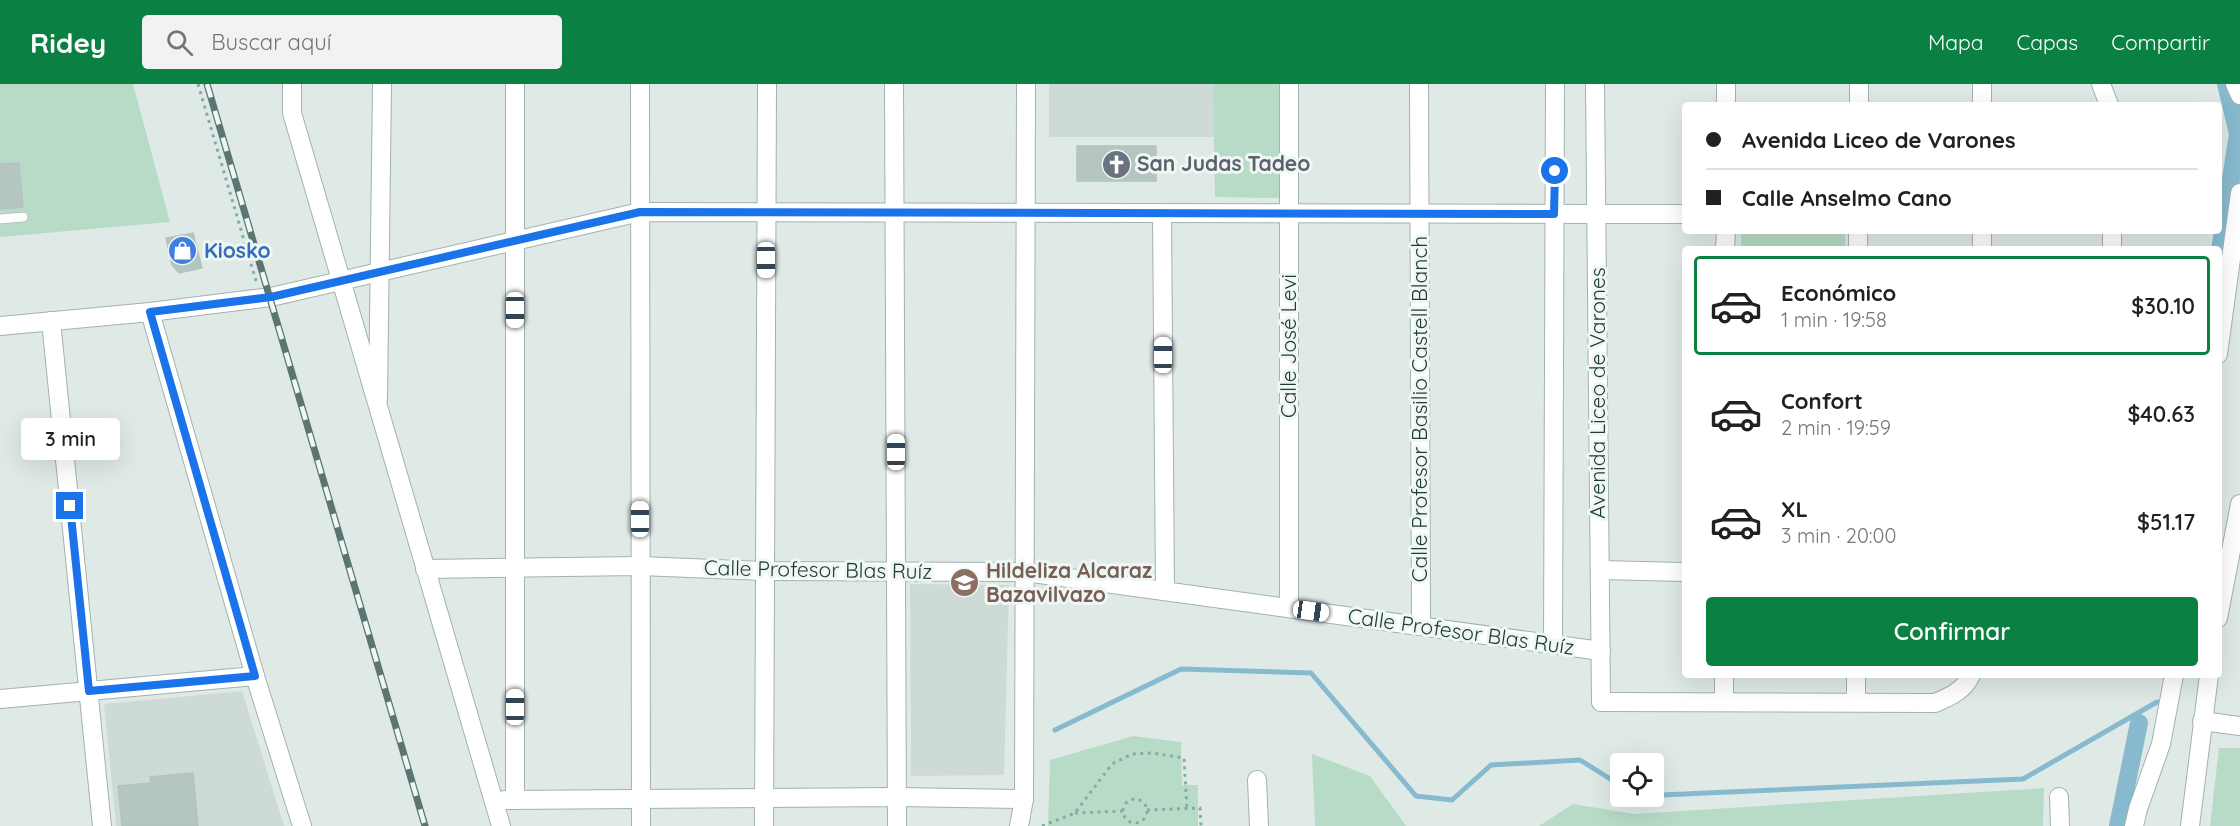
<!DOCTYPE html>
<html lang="es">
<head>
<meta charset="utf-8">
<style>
	:root { --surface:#fff; --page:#f2f2f2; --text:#202124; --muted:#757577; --line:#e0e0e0; --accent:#0b8043 }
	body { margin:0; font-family:Quicksand,sans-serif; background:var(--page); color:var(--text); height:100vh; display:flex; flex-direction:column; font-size:22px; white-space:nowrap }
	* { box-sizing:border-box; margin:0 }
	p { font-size:20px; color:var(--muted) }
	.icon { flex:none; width:33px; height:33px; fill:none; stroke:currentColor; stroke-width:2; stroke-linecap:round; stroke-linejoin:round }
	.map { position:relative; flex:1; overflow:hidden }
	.drawer { position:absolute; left:1682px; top:162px; width:540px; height:432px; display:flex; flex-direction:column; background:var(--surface); border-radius:6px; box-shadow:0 6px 24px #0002 }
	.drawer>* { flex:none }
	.guide { position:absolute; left:1682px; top:18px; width:540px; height:132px; border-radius:6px; box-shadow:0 6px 24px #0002; display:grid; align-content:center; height:132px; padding:0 24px; background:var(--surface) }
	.tools { position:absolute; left:1610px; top:669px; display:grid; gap:12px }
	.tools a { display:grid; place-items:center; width:54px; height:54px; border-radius:6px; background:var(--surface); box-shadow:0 6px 24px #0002; font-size:30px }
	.end { position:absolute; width:27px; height:27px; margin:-14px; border:8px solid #1a73e8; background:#fff; box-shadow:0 0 0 3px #fff }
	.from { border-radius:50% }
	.bubble { position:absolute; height:42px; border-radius:6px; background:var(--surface); box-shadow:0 6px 24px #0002; font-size:20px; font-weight:600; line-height:42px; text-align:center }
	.car { position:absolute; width:18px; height:36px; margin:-18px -9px; border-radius:8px; box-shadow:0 0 4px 2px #0007; background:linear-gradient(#fff 24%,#345 0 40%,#fff 0 76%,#345 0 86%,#fff 0) }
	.guide b { display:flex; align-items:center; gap:21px; height:57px; font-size:22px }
	.guide b+b { border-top:2px solid var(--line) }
	.guide i { width:15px; height:15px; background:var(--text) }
	ul { padding:10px 0 0; list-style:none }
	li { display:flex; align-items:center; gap:18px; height:99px; margin:0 12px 9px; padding:0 12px; border:3px solid transparent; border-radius:6px }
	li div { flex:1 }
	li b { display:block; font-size:22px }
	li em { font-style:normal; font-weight:600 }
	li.current { border-color:var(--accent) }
	li>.icon { width:54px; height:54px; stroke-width:1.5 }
	.primary-button { display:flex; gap:12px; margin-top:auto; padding:12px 24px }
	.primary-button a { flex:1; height:69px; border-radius:6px; background:var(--accent); color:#fff; font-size:24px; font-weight:600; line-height:69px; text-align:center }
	header { display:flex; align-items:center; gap:36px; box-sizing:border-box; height:84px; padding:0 30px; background:var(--accent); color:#fff }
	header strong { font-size:28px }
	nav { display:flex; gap:33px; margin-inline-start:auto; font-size:21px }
	.search { width:420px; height:54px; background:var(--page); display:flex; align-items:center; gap:15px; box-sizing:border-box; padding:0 21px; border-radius:6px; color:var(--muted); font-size:22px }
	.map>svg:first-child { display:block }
</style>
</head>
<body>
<header>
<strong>Ridey</strong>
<div class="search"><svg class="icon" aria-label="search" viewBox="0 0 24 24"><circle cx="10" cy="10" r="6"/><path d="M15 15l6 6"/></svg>Buscar aquí</div>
<nav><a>Mapa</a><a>Capas</a><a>Compartir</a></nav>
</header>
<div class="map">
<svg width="2240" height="742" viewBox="0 0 2240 742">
	<rect width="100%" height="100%" fill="#dfeae7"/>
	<g fill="#cddad6">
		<polygon points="1049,0 1213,0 1214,53 1049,53"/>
		<polygon points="910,500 1009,501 1004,691 911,692"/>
		<polygon points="242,607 284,742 116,742 104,620"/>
	</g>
	<g fill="#b8dbc7">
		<polygon points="0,0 133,0 170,138 0,153"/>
		<polygon points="1213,0 1280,0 1279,114 1215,113"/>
		<rect x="1741" y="147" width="104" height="18"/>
		<polygon points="1133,652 1181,658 1182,701 1198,701 1198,742 1048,742 1050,676"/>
		<polygon points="2219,664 2240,664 2240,742 2210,742"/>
		<polygon points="1312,670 1370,692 1406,742 1315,742"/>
		<polygon points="2044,704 2043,742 1539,742 1573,720 1634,730"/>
	</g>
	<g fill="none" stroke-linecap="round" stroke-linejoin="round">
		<g stroke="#87bacf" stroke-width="5">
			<polyline points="1055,646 1181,585 1311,589 1416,712 1452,716 1491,681 1580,676 1620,701"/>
			<polyline points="1639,712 2023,695 2157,618"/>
		</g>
		<g stroke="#87bacf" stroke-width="18">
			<polyline points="2218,179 2238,50 2226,0"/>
			<polyline points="2118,742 2139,639"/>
		</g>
	</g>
	<g fill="#b5c5c0" stroke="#b2c4bf" stroke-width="1.5">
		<rect x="1077" y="62" width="79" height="35"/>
		<polygon points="19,79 23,123 0,125 0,80"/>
		<polygon points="193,149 202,184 179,189 172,181 166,154"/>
		<polygon points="193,689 198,742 122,742 118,702 151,699 150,693"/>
	</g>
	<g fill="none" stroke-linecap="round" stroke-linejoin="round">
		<defs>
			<polyline id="service" points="0,135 23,133"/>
			<g id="minor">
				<polyline points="292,0 292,29 341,196"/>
				<polyline points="515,0 515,716"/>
				<polyline points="640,0 641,742"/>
				<polyline points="894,0 897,742"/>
				<polyline points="1419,0 1421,542"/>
				<polyline points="2101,0 2109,21"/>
				<polyline points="2235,0 2240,11"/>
				<polyline points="1726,21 1726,0"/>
				<polyline points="1859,21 1859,0"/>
				<polyline points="1982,21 1982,0"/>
				<polyline points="1162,129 1165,507"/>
				<polyline points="1597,130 1684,130"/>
				<polyline points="1982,147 1982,165"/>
				<polyline points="2112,147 2112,165"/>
				<polyline points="1725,165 1726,147"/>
				<polyline points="1858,165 1858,147"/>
				<polyline points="150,228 255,592 302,742"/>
				<polyline points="51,237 102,742"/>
				<polyline points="2218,270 2240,109"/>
				<polyline points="378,316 382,0"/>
				<polyline points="425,485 640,482 765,487 1025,488 1601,567"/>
				<polyline points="1600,486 1684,488"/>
				<polyline points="1289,524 1289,0"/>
				<polyline points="2218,534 2240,420"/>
				<polyline points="0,615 255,592"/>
				<polyline points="1724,617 1724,591"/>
				<polyline points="1856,617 1856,591"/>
				<path d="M1601 618 1935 619C1949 613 1964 607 1971 591"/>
				<polyline points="2202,637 2240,642"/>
				<polyline points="1257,696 1259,742"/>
				<polyline points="2059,713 2060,742"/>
				<polyline points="504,716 897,713 1024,715"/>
				<polyline points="764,742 767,0"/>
				<polyline points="1019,742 1024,715 1026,0"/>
				<polyline points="2134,742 2138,725 2161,660 2174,591"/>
				<polyline points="2190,742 2209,591"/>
			</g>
			<g id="tertiary">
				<polyline points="1595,0 1601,618"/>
				<polyline points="341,196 501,742"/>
				<polyline points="0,242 150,228 271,213 640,128 1597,130"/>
				<polyline points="1553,560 1555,0"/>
			</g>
		</defs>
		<use href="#service" stroke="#a2b2af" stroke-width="10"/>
		<use href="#minor" stroke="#a2b2af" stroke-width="20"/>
		<use href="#tertiary" stroke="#a2b2af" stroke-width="20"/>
		<g stroke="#80aea6" stroke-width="3" stroke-dasharray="3 4.5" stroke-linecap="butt">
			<polyline points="198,0 256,197"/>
			<circle cx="1135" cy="727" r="12"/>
			<polyline points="1147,726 1200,724 1201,742"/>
			<polyline points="1075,729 1123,727"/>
			<polyline points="1042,742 1075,729 1112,680 1132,670 1152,669 1184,674 1187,725"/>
		</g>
		<use href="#service" stroke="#fff" stroke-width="9"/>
		<use href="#minor" stroke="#fff" stroke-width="18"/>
		<use href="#tertiary" stroke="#fff" stroke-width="18"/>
		<defs>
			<polyline id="rail" points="207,0 425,742"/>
		</defs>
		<use href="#rail" stroke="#5b7672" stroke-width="7"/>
		<use href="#rail" stroke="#eff7f4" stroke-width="4.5" stroke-dasharray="14" stroke-linecap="butt"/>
	</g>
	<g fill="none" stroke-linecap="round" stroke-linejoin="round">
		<polyline stroke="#1a73e8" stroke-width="8" points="70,422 89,607 255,592 150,228 271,213 640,128 1554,130 1555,87"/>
	</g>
	<defs>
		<symbol id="church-disc" viewBox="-11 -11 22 22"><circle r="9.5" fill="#6b7280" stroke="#eff7f4"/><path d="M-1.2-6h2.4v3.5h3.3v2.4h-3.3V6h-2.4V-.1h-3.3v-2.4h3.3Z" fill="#fff"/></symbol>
		<symbol id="shop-disc" viewBox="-11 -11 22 22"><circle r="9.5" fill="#3f7fe0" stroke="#eff7f4"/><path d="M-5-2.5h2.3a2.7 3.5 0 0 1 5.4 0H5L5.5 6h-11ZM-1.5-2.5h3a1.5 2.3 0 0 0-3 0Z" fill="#fff"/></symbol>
		<symbol id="school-disc" viewBox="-11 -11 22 22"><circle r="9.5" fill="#8d6e63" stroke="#eff7f4"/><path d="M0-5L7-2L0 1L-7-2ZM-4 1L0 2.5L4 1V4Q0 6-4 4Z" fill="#fff"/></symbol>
	</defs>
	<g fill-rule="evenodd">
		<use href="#church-disc" x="1100" y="64" width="33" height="33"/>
		<use href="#shop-disc" x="166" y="150" width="33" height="33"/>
		<use href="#school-disc" x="948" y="482" width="33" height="33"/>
	</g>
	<g text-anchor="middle" stroke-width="6" stroke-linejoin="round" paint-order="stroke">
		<g font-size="21" font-weight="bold" fill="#5b616d" stroke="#eff7f4" text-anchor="start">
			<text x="1137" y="87">San Judas Tadeo</text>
		</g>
		<g font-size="21" font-weight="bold" fill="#366cbe" stroke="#eff7f4" text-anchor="start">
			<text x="204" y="174">Kiosko</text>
		</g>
		<g font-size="21" fill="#203a37" stroke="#eff7f4">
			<text transform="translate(1289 262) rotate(-90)" y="7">Calle José Levi</text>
			<text transform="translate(1598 309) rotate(-90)" y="7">Avenida Liceo de Varones</text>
			<text transform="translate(1420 325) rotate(-90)" y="7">Calle Profesor Basilio Castell Blanch</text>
			<text transform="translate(818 486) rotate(1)" y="7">Calle Profesor Blas Ruíz</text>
			<text transform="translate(1461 548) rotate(8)" y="7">Calle Profesor Blas Ruíz</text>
		</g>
		<g font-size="21" font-weight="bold" fill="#785e54" stroke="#eff7f4" text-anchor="start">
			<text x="986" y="494">Hildeliza Alcaraz<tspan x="986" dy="24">Bazavilvazo</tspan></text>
		</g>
	</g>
</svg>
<div class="tools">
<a><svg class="icon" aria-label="locate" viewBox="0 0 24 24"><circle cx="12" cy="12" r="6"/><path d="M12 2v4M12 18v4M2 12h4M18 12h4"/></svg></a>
</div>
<i class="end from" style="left:1555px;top:87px"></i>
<i class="end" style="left:70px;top:422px"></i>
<div class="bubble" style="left:21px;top:334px;width:99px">3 min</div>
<i class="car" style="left:766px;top:176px;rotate:180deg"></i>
<i class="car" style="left:515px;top:226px;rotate:180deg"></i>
<i class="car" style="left:1163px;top:271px;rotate:0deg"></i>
<i class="car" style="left:896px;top:368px;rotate:0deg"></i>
<i class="car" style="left:640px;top:435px;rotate:0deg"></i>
<i class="car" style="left:1311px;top:527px;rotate:98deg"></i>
<i class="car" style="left:515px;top:623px;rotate:0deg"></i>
<div class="guide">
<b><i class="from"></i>Avenida Liceo de Varones</b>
<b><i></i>Calle Anselmo Cano</b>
</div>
<section class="drawer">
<ul>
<li class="current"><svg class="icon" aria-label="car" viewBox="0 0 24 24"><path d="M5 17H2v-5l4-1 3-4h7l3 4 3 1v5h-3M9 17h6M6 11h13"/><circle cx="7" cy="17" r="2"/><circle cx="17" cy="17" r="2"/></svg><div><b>Económico</b><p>1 min · 19:58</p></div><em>$30.10</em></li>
<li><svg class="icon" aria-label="car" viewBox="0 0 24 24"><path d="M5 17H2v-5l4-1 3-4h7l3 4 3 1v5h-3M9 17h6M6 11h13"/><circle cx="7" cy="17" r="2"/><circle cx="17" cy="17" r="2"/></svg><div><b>Confort</b><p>2 min · 19:59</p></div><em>$40.63</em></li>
<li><svg class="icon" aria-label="car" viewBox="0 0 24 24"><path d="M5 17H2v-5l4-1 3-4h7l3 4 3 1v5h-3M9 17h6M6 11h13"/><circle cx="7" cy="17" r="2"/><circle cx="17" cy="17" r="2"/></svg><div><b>XL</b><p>3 min · 20:00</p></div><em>$51.17</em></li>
</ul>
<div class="primary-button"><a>Confirmar</a></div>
</section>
</div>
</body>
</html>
